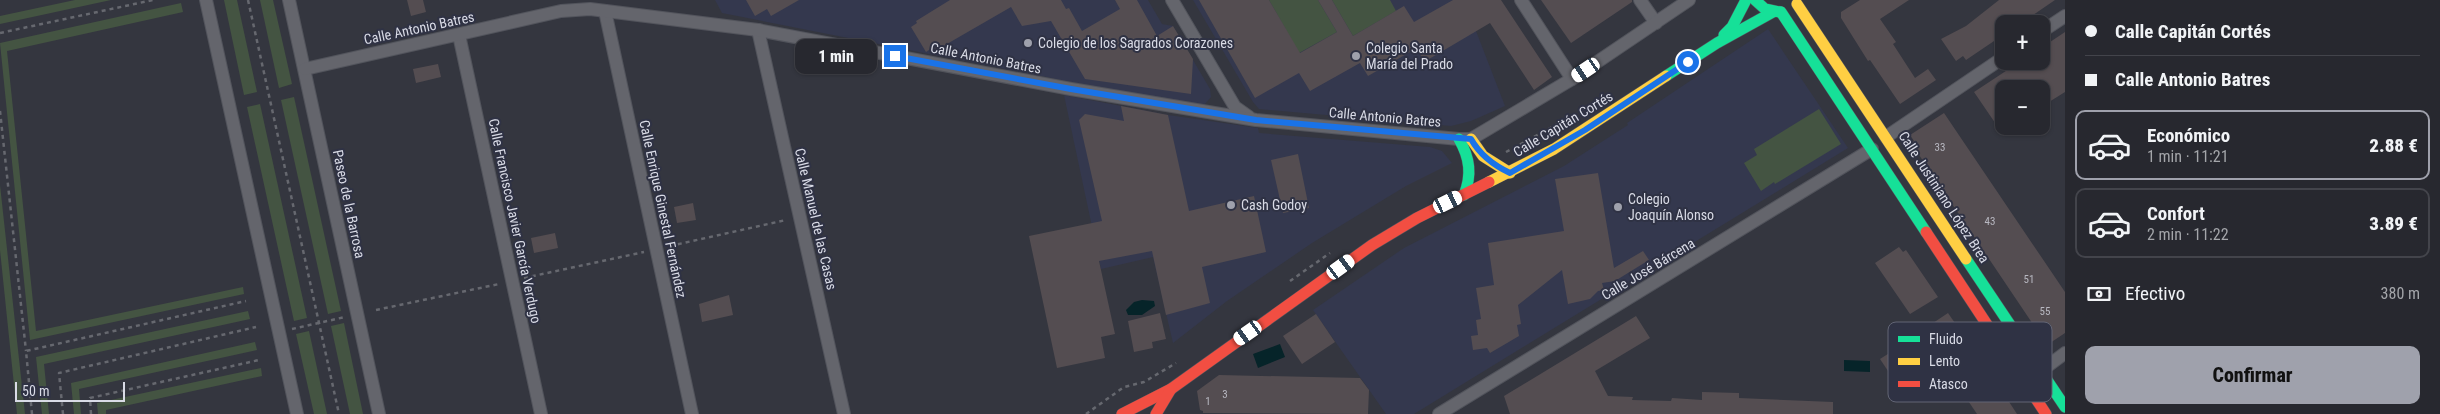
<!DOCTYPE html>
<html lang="es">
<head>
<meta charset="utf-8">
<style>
	:root { --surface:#27282f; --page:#33343b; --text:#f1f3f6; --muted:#a4a6aa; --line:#43444b; --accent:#9fa1ac }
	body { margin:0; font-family:"Roboto Condensed",sans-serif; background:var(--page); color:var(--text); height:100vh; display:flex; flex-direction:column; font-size:19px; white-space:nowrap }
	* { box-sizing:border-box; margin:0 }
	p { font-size:16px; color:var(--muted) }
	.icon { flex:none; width:28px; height:28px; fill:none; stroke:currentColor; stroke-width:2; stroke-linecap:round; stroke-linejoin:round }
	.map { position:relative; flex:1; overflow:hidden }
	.side { display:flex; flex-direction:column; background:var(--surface); width:375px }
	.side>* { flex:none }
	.hud { display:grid; align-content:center; height:110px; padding:0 20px; background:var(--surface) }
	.tools { position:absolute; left:1995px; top:15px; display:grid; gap:10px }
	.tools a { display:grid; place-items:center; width:55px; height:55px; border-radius:10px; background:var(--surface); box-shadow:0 1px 4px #0004,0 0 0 1px var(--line); font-size:25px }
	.scale { position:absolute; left:15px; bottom:12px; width:110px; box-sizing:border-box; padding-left:5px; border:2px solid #d9dbe6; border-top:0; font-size:14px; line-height:18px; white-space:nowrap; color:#d9dbe6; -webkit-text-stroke:4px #2f3244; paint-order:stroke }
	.end { position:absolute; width:22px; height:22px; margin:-11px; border:6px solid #1a73e8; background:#fff; box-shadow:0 0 0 2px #fff }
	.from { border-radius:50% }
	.bubble { position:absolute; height:35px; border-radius:10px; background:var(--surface); box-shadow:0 1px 4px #0004,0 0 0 1px var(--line); font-size:16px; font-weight:800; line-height:35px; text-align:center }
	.car { position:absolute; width:15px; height:30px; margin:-15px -8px; border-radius:6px; box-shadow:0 0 4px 1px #0007; background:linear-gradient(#fff 24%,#345 0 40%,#fff 0 76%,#345 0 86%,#fff 0) }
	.hud b { display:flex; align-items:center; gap:18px; height:48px; font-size:19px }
	.hud b+b { border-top:1px solid var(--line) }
	.hud i { width:12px; height:12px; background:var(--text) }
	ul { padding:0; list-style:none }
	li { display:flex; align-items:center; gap:15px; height:70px; margin:0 10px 8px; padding:0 10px; border:2px solid var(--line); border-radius:10px }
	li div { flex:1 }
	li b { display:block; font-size:19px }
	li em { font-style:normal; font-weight:800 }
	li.on { border-color:var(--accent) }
	li>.icon { width:45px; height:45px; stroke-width:1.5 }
	.pay { display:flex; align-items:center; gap:12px; height:55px; padding:0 20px; font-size:19px }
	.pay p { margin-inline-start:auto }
	.action { display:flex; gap:10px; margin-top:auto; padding:10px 20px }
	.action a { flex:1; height:58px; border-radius:10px; background:var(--accent); color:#111; font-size:20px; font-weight:800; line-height:58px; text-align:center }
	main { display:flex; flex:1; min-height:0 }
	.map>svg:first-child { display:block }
</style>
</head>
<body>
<main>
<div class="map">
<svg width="2065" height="414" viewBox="0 0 2065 414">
	<rect width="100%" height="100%" fill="#34363f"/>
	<g fill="#34384e">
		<polygon points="715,0 1148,0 1162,24 1173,26 1210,89 1211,97 1204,105 1086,85 722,13"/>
		<polygon points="1193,0 1457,0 1476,31 1505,106 1471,121 1451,126 1259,109 1253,102"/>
		<polygon points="1768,29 1848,148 1414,414 1386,414 1313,310 1404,248 1564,166 1628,125 1627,123"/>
		<polygon points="1064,95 1168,115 1258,128 1259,133 1430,147 1442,151 1452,163 1406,186 1312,243 1227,301 1173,343 1153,257 1101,269"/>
	</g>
	<g fill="#445442">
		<polygon points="75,0 111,0 0,24 0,16"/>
		<polygon points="224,0 237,0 257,92 244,95"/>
		<polygon points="260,0 273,0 292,84 279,88"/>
		<polygon points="1269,0 1318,0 1337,32 1299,53"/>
		<polygon points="1332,0 1390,0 1396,11 1353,36"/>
		<polygon points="181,3 183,12 7,51 36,331 243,287 244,294 30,340 0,43"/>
		<polygon points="294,97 341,311 328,314 281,100"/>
		<polygon points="260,104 307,318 294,321 247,107"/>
		<polygon points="1819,109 1841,144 1775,184 1774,182 1761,191 1744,163 1757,155 1754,149"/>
		<polygon points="0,185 25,414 17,414 0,250"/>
		<polygon points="248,311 250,319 44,364 49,414 42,414 36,357"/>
		<polygon points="344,323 363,414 350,414 331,326"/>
		<polygon points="309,331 327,414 314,414 296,334"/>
		<polygon points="255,342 257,350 79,389 81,414 74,414 71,383"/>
		<polygon points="261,368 262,376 106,410 106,414 98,414 97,403"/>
	</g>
	<g fill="#062429">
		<polygon points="1142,300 1154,301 1155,306 1142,315 1128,315 1126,310 1134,302"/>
		<polygon points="1280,344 1285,357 1258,368 1253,354"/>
		<polygon points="1844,360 1870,361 1870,372 1844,371"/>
	</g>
	<g fill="#544d51">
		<polygon points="407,0 423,0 426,12 411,16"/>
		<polygon points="746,0 799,0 771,16 767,9 755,16"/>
		<polygon points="950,0 1061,0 1066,9 1069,8 1082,31 1120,9 1115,0 1137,0 1157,36 1173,26 1193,59 1191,94 1085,79 1051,21 1022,26 1011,7 933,52 932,48 926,52 911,27 917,23 916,21"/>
		<polygon points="1199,0 1269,0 1300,53 1337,32 1318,0 1332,0 1353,36 1404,6 1414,22 1453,0 1501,0 1552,77 1534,90 1490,23 1424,62 1417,48 1368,76 1360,63 1310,91 1299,73 1255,98"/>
		<polygon points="1541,0 1632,0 1632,2 1571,43"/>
		<polygon points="1860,0 1909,0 1880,19 1896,42 1893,44 1915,78 1928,69 1936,80 1900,104 1870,60 1868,61 1841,18 1841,12"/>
		<polygon points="1999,0 2055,0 2020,24 2004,24 2004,28 1994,35 1997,39 1966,60 1963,56 1956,61 1941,39 1966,26"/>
		<polygon points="2065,32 2065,92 2041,107 2041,89 2004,89 2004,136 1974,92 2021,61 2041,61 2041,48"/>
		<polygon points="438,64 441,77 416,83 413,69"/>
		<polygon points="1121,106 1168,115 1189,211 1254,196 1266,252 1202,267 1210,303 1166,315 1152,251 1099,261 1115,334 1101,337 1105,358 1057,368 1029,236 1102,221 1079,120 1085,114 1124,121"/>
		<polygon points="1944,113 2065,292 2065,333 2047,345 1911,143 1914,141 1910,135"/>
		<polygon points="1298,154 1309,208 1283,213 1271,160"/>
		<polygon points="1598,173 1614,268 1643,251 1649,260 1615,281 1602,283 1604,290 1598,291 1590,299 1568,304 1562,270 1518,305 1521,324 1517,325 1519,336 1490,353 1487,348 1473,350 1471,336 1478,335 1476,320 1481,319 1476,288 1494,285 1488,243 1564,231 1555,179"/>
		<polygon points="693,203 696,220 677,223 674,207"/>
		<polygon points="555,233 558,248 534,253 531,238"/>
		<polygon points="1899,247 1903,252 1906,250 1938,297 1910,314 1875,263"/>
		<polygon points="729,295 733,315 702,322 699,304"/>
		<polygon points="1160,313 1166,339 1152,342 1153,348 1134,352 1128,321"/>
		<polygon points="1948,313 2000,388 2017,414 1977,414 1921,331"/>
		<polygon points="1316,314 1335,342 1302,364 1283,336"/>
		<polygon points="1636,316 1650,338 1595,371 1608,396 1633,397 1632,400 1671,401 1672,398 1702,400 1702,392 1739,393 1739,398 1833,402 1833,414 1510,414 1504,396"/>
		<polygon points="1891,352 1899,364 1888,371 1880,359"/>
		<polygon points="1219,375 1360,378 1369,390 1368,414 1203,413 1203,411 1200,410 1197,391"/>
	</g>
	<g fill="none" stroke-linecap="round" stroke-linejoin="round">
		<defs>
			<g id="street">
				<polyline points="206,0 297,414"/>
				<polyline points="289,0 379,414"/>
				<polyline points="1172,0 1235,107 1249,117"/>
				<polyline points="1521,0 1572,79"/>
				<polyline points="1640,0 1656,23"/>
				<polyline points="605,11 692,414"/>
				<polyline points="758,30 844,414"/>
				<polyline points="2041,32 2065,16"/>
				<polyline points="459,35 541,414"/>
				<polyline points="305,69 561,11 590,9 758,30 1071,89 1256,120 1459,139 1471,139 1572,79 1689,0"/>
				<polyline points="1886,137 2004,57"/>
				<polyline points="2041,371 2065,353"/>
				<polyline points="1439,414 1872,149"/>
			</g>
			<g id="fast">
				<polyline points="1755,0 1765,9 1780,12"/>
				<polyline points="1781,12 1926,232"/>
				<polyline points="1724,35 1732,27 1746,0"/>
				<polyline points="1666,76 1717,43 1773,12"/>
				<path d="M1459 139C1470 158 1472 175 1464 195"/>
				<polyline points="1966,259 2065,407"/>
			</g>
			<g id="slow">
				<polyline points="1797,4 1966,259"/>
				<polyline points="1471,139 1483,156 1510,173"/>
				<polyline points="1489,182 1554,149 1666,76"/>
			</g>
			<g id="jam">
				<polyline points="1926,232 2046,414"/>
				<polyline points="1122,414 1171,389 1372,245 1417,218 1489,182"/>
				<polyline points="1156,414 1171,389"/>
			</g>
		</defs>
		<use href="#street" stroke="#52545c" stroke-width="14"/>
		<use href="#fast" stroke="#52545c" stroke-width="12"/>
		<use href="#slow" stroke="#52545c" stroke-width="12"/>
		<use href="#jam" stroke="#52545c" stroke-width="12"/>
		<g stroke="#66686f" stroke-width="2.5" stroke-dasharray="4 4" stroke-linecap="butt">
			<polyline points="248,0 339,414"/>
			<polyline points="0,33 153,0"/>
			<polyline points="0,111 26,351"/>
			<polyline points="1506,152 1567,119"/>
			<polyline points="670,246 786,220"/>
			<polyline points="524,278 644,252"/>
			<polyline points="1290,281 1330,253"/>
			<polyline points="376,310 499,284"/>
			<polyline points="292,329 345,317"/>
			<polyline points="32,414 26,351 246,301"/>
			<polyline points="63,414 59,373 256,327"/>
			<polyline points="91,414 90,398 259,360"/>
			<polyline points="1086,414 1124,387 1144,382 1176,363"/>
		</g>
		<use href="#street" stroke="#64656c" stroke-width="12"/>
		<use href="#fast" stroke="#16e098" stroke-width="11"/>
		<use href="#slow" stroke="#ffcf43" stroke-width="11"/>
		<use href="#jam" stroke="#f24e42" stroke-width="11"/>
	</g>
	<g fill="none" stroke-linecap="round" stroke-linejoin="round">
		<path stroke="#1a73e8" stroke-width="6" d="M895 56 1071 89 1256 120 1471 139C1480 155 1493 165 1510 173L1585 130 1688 62"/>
	</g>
	<g fill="#9fa1ac" stroke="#2f3244" stroke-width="2">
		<circle cx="1028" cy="43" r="5"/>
		<circle cx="1356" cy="56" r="5"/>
		<circle cx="1231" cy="205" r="5"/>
		<circle cx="1618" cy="207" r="5"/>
	</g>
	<g text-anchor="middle" stroke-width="4" stroke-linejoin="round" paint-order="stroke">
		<g font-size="11" fill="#b8b8c1">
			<text x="1940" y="151">33</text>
			<text x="1990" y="225">43</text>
			<text x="2029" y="283">51</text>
			<text x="2045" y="315">55</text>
			<text x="1225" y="398">3</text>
			<text x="1208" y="405">1</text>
		</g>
		<g font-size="14" fill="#d9dbe6" stroke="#2f3244">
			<text transform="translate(419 28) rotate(-12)" y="5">Calle Antonio Batres</text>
			<text transform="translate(986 58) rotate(11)" y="5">Calle Antonio Batres</text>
			<text transform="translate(1385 117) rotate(5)" y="5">Calle Antonio Batres</text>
			<text transform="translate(1563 124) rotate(-31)" y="5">Calle Capitán Cortés</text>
			<text transform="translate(1944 197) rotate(57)" y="5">Calle Justiniano López Brea</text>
			<text transform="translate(349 204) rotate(78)" y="5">Paseo de la Barrosa</text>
			<text transform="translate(663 209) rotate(78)" y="5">Calle Enrique Ginestal Fernández</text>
			<text transform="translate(816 219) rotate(77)" y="5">Calle Manuel de las Casas</text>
			<text transform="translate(515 221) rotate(78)" y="5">Calle Francisco Javier García Verdugo</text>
			<text transform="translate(1648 269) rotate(-31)" y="5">Calle José Bárcena</text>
		</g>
		<g font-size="14" fill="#d9dbe6" stroke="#2f3244" text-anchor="start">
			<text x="1038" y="48">Colegio de los Sagrados Corazones</text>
			<text x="1366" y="53">Colegio Santa<tspan x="1366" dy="16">María del Prado</tspan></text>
			<text x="1628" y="204">Colegio<tspan x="1628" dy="16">Joaquín Alonso</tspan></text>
			<text x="1241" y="210">Cash Godoy</text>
		</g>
	</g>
	<rect x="1888" y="322" width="164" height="80" rx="8" fill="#2f3244" stroke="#626575" stroke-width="1"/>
	<rect x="1898" y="336" width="22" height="6" fill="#16e098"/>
	<rect x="1898" y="358" width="22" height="7" fill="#ffcf43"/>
	<rect x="1898" y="381" width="22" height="6" fill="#f24e42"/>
	<g font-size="14" fill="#d9dbe6">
		<text x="1929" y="344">Fluido</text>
		<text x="1929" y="366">Lento</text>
		<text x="1929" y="389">Atasco</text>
	</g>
</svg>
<div class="tools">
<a>+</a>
<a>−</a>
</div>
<div class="scale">50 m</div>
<i class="end from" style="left:1688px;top:62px"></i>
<i class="end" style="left:895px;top:56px"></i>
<div class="bubble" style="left:795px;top:39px;width:82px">1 min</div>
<i class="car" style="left:1586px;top:70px;rotate:236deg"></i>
<i class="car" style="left:1448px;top:202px;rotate:64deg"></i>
<i class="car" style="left:1341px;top:267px;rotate:54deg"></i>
<i class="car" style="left:1248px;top:333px;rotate:235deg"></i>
</div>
<section class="side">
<div class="hud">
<b><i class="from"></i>Calle Capitán Cortés</b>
<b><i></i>Calle Antonio Batres</b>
</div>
<ul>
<li class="on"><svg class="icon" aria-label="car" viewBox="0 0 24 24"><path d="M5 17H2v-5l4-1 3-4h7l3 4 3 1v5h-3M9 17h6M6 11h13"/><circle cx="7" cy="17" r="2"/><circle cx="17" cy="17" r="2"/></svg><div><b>Económico</b><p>1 min · 11:21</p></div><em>2.88 €</em></li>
<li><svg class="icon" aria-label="car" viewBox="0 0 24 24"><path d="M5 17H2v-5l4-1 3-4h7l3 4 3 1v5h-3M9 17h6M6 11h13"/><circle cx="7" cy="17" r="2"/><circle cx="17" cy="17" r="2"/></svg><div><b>Confort</b><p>2 min · 11:22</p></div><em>3.89 €</em></li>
</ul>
<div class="pay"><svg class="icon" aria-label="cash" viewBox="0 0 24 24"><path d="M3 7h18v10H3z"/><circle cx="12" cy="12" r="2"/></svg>Efectivo<p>380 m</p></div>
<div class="action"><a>Confirmar</a></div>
</section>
</main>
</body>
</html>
